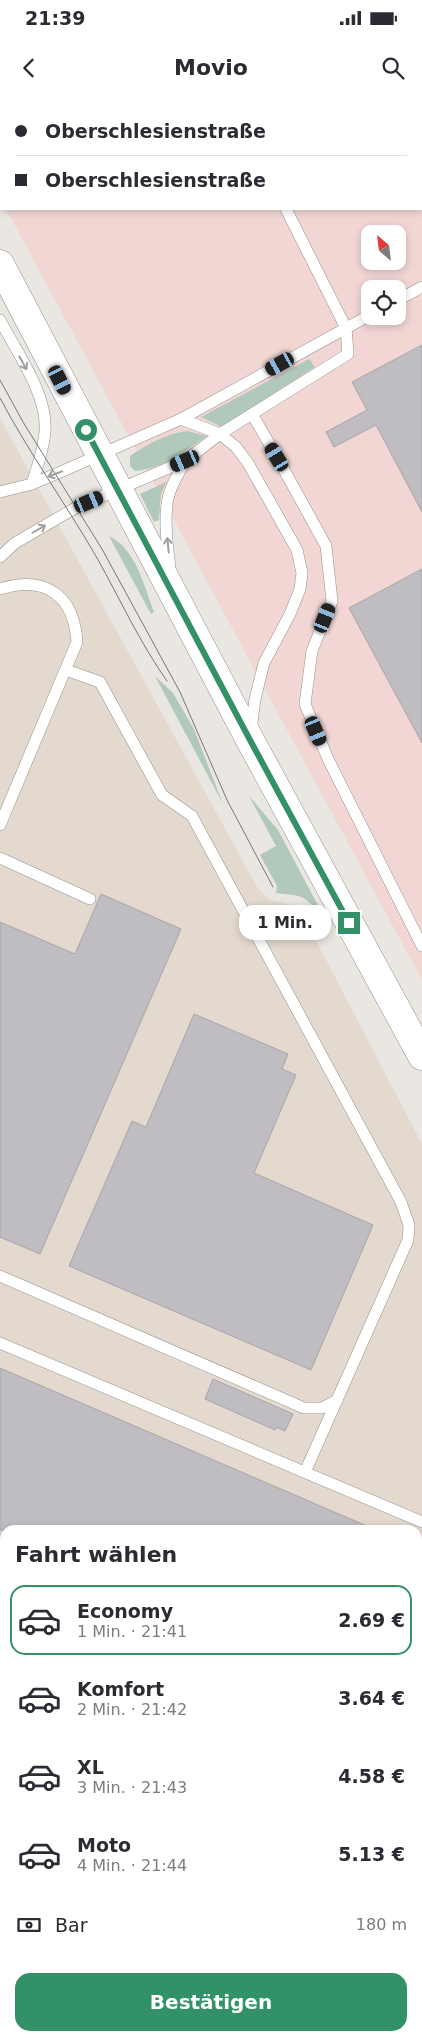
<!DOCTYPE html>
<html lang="de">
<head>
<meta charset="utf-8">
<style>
	:root { --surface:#fff; --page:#f7f7f7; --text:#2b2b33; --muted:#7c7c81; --line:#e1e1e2; --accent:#339168 }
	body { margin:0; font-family:"DejaVu Sans",sans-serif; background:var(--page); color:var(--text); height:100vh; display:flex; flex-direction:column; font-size:19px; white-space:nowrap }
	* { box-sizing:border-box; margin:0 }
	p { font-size:16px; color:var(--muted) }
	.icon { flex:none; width:28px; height:28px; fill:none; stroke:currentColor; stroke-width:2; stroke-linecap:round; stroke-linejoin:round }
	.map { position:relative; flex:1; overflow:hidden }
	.panel { position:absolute; left:0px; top:1425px; width:422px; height:516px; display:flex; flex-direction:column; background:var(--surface); border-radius:15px 15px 0 0; box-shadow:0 2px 8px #0003 }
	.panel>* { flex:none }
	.top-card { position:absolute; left:0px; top:0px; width:422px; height:110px; box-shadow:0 2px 8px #0003; display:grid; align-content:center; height:110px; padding:0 15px; background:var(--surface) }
	.needle { width:32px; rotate:332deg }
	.controls { position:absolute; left:361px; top:125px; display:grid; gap:10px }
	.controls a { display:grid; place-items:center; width:45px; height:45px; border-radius:10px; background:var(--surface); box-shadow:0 2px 8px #0003; font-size:25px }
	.end { position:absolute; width:22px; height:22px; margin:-11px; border:6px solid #339168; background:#fff; box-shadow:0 0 0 2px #fff }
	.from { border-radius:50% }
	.bubble { position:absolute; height:35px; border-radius:15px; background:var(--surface); box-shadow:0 2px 8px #0003; font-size:16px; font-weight:600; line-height:35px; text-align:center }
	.car { position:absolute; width:15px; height:30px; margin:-15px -8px; border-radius:6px; box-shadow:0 0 4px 1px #0007; background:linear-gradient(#222 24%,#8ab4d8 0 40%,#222 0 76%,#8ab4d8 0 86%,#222 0) }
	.top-card b { display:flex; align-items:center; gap:18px; height:48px; font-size:19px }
	.top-card b+b { border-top:1px solid var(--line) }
	.top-card i { width:12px; height:12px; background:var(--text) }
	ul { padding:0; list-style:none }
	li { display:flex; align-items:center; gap:15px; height:70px; margin:0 10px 8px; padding:0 5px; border:2px solid transparent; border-radius:15px }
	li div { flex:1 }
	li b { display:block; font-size:19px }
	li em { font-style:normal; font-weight:600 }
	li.active { border-color:var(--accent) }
	li>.icon { width:45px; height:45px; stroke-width:1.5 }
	h2 { padding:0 15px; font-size:22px; line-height:60px }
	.pay { display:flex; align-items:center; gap:12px; height:55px; padding:0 15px; font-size:19px }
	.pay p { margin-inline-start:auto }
	.button { display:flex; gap:10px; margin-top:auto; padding:10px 15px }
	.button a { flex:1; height:58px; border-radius:15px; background:var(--accent); color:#fff; font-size:20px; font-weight:600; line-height:58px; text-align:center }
	.status { display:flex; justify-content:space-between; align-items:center; height:35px; padding:0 25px; background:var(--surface); direction:ltr }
	.status svg { height:14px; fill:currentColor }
	header { display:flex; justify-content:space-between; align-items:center; height:65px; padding:0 15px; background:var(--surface); font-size:22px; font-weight:600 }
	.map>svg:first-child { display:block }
</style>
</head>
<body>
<div class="status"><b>21:39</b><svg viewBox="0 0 49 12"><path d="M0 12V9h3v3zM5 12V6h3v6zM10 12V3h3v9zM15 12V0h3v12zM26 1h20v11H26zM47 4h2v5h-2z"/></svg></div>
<header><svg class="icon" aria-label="back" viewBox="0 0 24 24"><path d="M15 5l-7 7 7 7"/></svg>Movio<svg class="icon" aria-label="search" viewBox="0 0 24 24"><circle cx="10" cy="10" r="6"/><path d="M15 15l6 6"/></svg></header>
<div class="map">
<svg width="422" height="1941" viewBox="0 0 422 1941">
	<rect width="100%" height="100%" fill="#eae6e1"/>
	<path fill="#f1d6d4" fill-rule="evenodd" d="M0 0H422V880L6 109H421V1H1V101ZM370 134H398V161H370ZM370 189H398V216H370Z"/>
	<polygon fill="#e3d9ce" points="0,318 257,787 269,800 298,806 422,1044 422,1802 418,1806 418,1430 5,1430 5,1936 245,1936 239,1941 0,1941"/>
	<g fill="#b0c9ba">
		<polygon points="309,259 315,267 222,327 201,317"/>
		<path d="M187 331 207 336C181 353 167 367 135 371L130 366V356C148 344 165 334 187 331Z"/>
		<polygon points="166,382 161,394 159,420 154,422 140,394"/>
		<path d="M109 436C136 449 144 486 154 512L151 514Z"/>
		<polygon points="155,576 173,593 194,629 223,704"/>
		<path d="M249 696 278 730 322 813 319 815C305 793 299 796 276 793L277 786 260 755 276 746Z"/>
	</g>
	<g fill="#c0bdc2" stroke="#a7a4a9">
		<polygon points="422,245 422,412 376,325 334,347 326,332 367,310 352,282"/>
		<polygon points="422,469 422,643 349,508"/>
		<polygon points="101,794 181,829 40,1154 0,1137 0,822 75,854"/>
		<polygon points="194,914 288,954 282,969 296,975 254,1073 373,1125 311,1270 69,1166 132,1021 146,1027"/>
		<polygon points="0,1268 376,1430 0,1430"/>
		<polygon points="213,1279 293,1314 285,1331 276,1327 275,1330 205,1299"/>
	</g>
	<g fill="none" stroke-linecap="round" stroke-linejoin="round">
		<defs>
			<g id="lane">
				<polyline points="393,0 393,1"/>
				<polyline points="421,54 422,56"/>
				<polyline points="398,200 422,187"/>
				<path d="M0 220C16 251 48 295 45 331 44 349 37 367 32 384"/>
				<polyline points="252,314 277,357 326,446 332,501 312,551 305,604 328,659 422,846"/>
				<polyline points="181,319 370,215"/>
				<polyline points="0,392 32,384 56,374 181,319 220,334 236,347 248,363 297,450 302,473 300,489 290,514 264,563 255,599 251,630"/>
				<polyline points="0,457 15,443 77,407 185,361 220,334 348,254 346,228 286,109"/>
				<path d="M170 469C168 448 164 426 167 405 168 390 178 375 185 361"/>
				<path d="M0 489C45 475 74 495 77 542L0 725"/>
				<polyline points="66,570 100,582 162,695 192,716 401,1102 409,1125 408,1140 305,1372"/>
				<polyline points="0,758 90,799"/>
				<polyline points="0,1176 304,1308 322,1308 337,1300"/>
				<polyline points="0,1243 422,1422"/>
				<polyline points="418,1761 422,1751"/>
				<polyline points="0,1771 5,1773"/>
				<polyline points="0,1933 5,1922"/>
				<polyline points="201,1941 212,1936"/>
			</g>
			<g id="secondary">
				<polyline points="418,1835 422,1831"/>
				<polyline points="278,1941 284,1936"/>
			</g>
			<polyline id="primary" points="0,164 250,640 422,956"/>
		</defs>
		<use href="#lane" stroke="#95918d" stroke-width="12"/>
		<use href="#secondary" stroke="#95918d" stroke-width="29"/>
		<use href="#primary" stroke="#95918d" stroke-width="29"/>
		<use href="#lane" stroke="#fff" stroke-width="11"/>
		<use href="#secondary" stroke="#fff" stroke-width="28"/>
		<use href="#primary" stroke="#fff" stroke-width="28"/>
		<g stroke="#787672" stroke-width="1">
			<polyline points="0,280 23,322 102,449 180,592 227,700 273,787"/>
			<path d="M0 298C29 353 66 404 97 458 120 499 140 543 167 581"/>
		</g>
		<polyline stroke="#787672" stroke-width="4" stroke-dasharray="10 5" stroke-linecap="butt" points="73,1941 77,1936"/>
	</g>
	<defs><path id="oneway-shaft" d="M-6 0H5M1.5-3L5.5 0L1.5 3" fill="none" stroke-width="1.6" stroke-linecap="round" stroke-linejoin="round" transform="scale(1.25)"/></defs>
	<g stroke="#a09f9f">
		<use href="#oneway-shaft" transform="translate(23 263) rotate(61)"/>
		<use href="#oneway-shaft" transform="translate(55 374) rotate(159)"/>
		<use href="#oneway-shaft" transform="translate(39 429) rotate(-30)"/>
		<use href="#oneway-shaft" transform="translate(168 445) rotate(-96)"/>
	</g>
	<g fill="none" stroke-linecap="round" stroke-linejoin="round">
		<polyline stroke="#339168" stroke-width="6" points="86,330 250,640 349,823"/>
	</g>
</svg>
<div class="controls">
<a><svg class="needle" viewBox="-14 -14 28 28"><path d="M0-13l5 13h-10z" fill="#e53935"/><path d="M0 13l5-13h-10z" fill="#7c7c81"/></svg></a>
<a><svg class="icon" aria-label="locate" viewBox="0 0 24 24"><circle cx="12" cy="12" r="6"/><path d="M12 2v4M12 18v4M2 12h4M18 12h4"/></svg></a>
</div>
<i class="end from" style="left:86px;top:330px"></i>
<i class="end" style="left:349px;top:823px"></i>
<div class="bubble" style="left:239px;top:805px;width:92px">1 Min.</div>
<i class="car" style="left:280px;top:264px;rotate:241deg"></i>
<i class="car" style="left:60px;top:280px;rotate:153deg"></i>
<i class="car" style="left:277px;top:357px;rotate:329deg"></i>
<i class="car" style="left:185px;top:361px;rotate:247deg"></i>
<i class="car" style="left:89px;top:402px;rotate:67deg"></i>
<i class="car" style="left:325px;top:518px;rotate:22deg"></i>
<i class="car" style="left:316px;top:631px;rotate:157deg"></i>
<div class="top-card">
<b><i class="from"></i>Oberschlesienstraße</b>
<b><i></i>Oberschlesienstraße</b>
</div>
<section class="panel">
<h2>Fahrt wählen</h2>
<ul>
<li class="active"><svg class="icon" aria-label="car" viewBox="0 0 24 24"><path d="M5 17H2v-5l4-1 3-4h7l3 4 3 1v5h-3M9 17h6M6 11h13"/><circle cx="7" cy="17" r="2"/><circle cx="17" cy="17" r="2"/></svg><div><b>Economy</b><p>1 Min. · 21:41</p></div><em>2.69 €</em></li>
<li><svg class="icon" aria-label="car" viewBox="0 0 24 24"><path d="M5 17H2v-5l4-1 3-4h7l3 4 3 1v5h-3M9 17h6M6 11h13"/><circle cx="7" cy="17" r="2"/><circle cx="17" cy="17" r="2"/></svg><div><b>Komfort</b><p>2 Min. · 21:42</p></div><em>3.64 €</em></li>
<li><svg class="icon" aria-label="car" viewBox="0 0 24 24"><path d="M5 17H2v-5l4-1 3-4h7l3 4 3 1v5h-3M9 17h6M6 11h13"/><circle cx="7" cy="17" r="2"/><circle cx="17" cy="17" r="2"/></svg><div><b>XL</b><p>3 Min. · 21:43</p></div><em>4.58 €</em></li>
<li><svg class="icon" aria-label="car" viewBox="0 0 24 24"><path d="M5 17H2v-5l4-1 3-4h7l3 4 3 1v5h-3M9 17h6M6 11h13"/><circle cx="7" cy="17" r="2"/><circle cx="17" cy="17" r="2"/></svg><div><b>Moto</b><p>4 Min. · 21:44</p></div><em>5.13 €</em></li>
</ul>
<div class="pay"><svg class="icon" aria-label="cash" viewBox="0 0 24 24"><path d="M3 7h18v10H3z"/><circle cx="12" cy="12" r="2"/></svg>Bar<p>180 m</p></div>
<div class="button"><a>Bestätigen</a></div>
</section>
</div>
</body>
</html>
